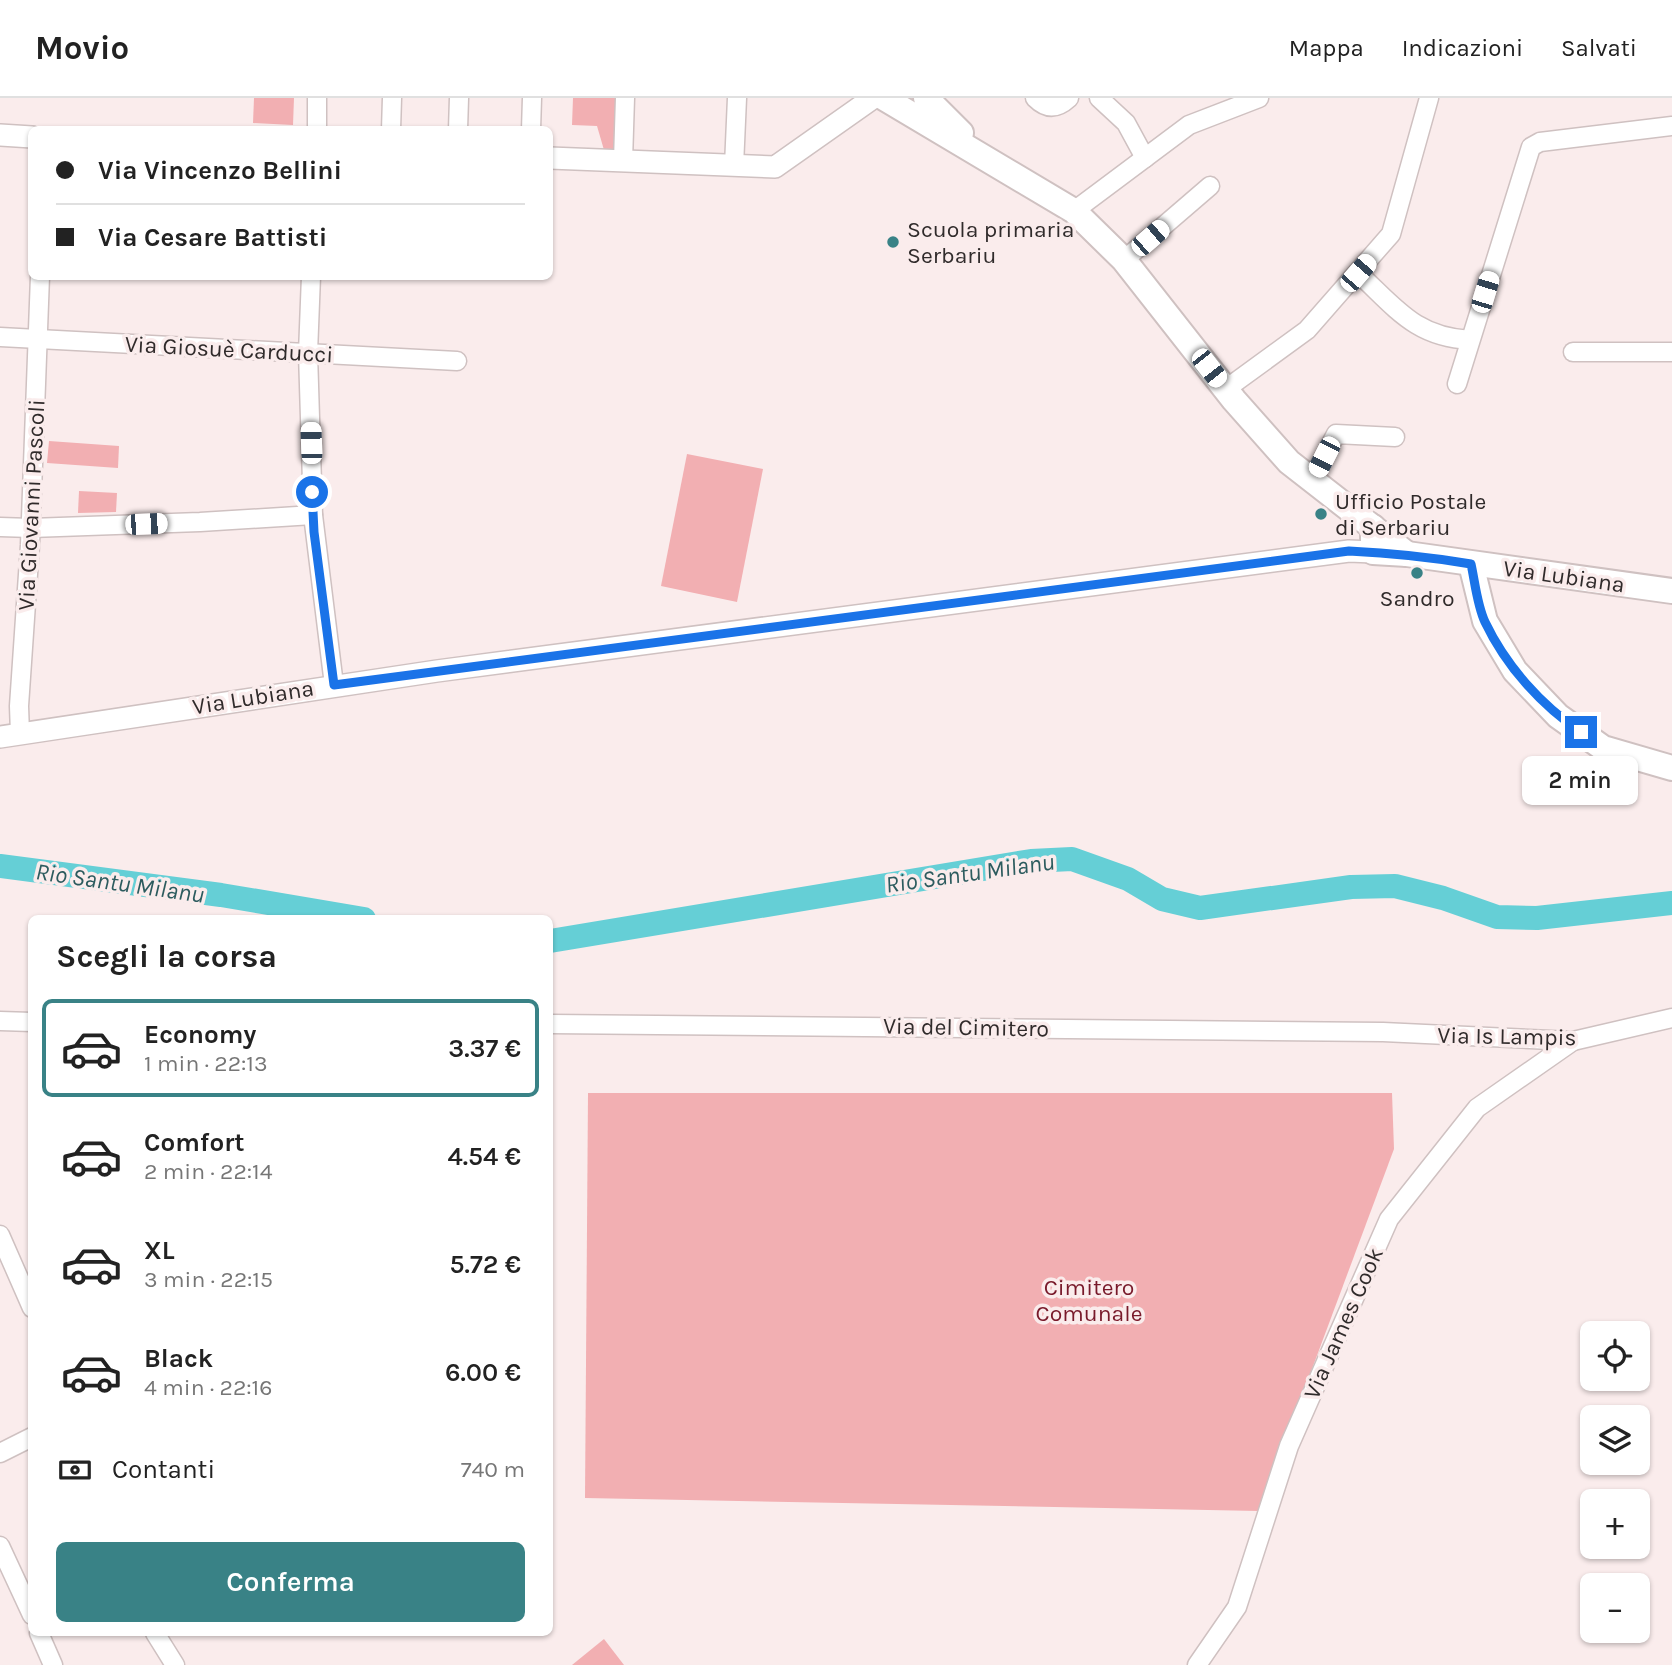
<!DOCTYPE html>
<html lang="it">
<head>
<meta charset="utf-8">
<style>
	:root { --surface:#fff; --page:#f6f6f6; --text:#222; --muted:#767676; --line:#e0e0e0; --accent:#398286 }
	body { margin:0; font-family:Karla,sans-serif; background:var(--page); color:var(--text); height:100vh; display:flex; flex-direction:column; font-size:26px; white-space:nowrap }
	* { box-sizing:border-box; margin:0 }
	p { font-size:23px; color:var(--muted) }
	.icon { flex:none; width:38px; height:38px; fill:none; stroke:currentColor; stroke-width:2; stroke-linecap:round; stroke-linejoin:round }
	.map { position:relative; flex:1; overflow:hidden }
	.drawer { position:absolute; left:28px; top:817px; width:525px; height:721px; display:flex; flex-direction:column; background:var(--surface); border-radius:10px; box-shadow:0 2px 5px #0004 }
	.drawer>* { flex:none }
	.hud { position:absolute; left:28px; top:28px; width:525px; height:154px; border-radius:10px; box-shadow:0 2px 5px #0004; display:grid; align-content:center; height:154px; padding:0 28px; background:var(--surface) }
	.tools { position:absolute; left:1580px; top:1223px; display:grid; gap:14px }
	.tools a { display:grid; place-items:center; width:70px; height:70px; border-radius:10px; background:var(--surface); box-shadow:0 2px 5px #0004; font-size:35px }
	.end { position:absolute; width:32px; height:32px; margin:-16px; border:9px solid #1a73e8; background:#fff; box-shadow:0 0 0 4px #fff }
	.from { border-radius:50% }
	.bubble { position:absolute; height:49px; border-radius:10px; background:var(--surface); box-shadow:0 2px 5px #0004; font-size:23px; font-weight:600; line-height:49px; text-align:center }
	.car { position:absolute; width:21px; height:42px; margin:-21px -10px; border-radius:9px; box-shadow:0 0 5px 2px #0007; background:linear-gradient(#fff 24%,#345 0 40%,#fff 0 76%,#345 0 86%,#fff 0) }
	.hud b { display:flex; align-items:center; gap:24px; height:66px; font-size:26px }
	.hud b+b { border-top:2px solid var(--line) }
	.hud i { width:18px; height:18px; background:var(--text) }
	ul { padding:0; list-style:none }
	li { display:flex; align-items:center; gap:21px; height:98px; margin:0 14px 10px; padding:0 14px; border:4px solid transparent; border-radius:10px }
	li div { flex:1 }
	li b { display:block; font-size:26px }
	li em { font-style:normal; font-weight:600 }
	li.current { border-color:var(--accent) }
	li>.icon { width:63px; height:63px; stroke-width:1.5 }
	h2 { padding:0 28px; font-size:32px; line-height:84px }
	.pay { display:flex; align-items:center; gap:18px; height:77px; padding:0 28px; font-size:26px }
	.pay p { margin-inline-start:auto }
	.action { display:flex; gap:14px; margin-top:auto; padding:14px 28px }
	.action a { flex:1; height:80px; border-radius:10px; background:var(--accent); color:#fff; font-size:28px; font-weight:600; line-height:80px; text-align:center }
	header { display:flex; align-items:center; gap:42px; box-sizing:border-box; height:98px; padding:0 35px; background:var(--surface); border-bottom:2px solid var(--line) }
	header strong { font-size:33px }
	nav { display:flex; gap:38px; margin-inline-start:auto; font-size:24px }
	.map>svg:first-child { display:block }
</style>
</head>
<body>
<header>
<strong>Movio</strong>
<nav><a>Mappa</a><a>Indicazioni</a><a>Salvati</a></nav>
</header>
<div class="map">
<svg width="1672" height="1567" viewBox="0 0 1672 1567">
	<rect width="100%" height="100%" fill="#faecec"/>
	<g fill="#f2afb2">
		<polygon points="254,0 294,0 293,27 253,25"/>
		<polygon points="573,0 617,0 615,52 604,52 597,28 572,27"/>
		<polygon points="49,343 119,348 118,370 47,365"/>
		<polygon points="687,356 763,371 737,504 661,488"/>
		<polygon points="79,393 117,395 116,414 78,415"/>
		<polygon points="588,995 1392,995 1394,1051 1259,1413 585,1400"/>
		<polygon points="604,1541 624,1567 572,1567"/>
	</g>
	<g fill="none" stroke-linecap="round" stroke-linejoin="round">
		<g stroke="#65cfd6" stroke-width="24">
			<polyline points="0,768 221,797 364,821"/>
			<polyline points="550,843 1031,763 1072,761 1128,781 1162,801 1200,810 1351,789 1395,788 1443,800 1497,819 1537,820 1672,805"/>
		</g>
		<defs>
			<g id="minor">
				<path d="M1035 0C1047 12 1057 11 1069 0"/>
				<polyline points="1099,0 1126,25 1145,60"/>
				<polyline points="317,32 317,0"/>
				<polyline points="391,32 392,0"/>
				<polyline points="458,32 459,0"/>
				<polyline points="531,32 532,0"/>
				<polyline points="623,63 625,0"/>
				<polyline points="734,68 737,0"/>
				<polyline points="1074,113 1189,27 1259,0"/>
				<polyline points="1124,162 1210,88"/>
				<path d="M1358 175C1396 210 1415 239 1470 242"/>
				<polyline points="311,178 308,255 313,417 334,587"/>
				<polyline points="0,239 457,263"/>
				<polyline points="1573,254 1672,254"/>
				<polyline points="1457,286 1531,49 1540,44 1672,28"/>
				<polyline points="1226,291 1307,232 1391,136 1429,0"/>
				<polyline points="1312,382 1336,336 1395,339"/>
				<polyline points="0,429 31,430 200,424 313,417"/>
				<polyline points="20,636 19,608 30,447 40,178"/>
				<polyline points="0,923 32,924"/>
				<polyline points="550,926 1383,934 1573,943 1672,920"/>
				<polyline points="0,1137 32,1210"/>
				<polyline points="0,1355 32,1339"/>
				<polyline points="0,1448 32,1517"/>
				<polyline points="39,1535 53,1567"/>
				<polyline points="155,1535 175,1567"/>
				<polyline points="1197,1567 1237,1509 1289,1348 1389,1121 1477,1010 1573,943"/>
			</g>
			<g id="tertiary">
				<polyline points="0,37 32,39"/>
				<polyline points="550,60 775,69 873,0"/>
				<polyline points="0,639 437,573 1349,453 1373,454"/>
			</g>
			<g id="secondary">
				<polyline points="884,0 1074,113 1124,162 1234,302 1289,364 1407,456"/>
				<polyline points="926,0 961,35"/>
				<polyline points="1373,429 1373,454 1407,456 1672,493"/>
				<polyline points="1471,466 1485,523 1515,573 1558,618 1603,650 1672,670"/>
			</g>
		</defs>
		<use href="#minor" stroke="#cfc1c1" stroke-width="21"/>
		<use href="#tertiary" stroke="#cfc1c1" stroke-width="24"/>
		<use href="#secondary" stroke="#cfc1c1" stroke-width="28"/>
		<use href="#minor" stroke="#fff" stroke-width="18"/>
		<use href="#tertiary" stroke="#fff" stroke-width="21"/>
		<use href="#secondary" stroke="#fff" stroke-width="24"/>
	</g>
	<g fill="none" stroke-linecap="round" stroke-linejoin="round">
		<path stroke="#1a73e8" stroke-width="9" d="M312 394 314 434 334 587 1349 453C1391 455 1430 459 1471 466 1475 484 1477 507 1485 524 1506 568 1541 607 1581 634"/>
	</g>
	<g fill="#398286" stroke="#faecec" stroke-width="2.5">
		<circle cx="893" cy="144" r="7"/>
		<circle cx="1321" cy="416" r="7"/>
		<circle cx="1417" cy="475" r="7"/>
	</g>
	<g text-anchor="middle" stroke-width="7" stroke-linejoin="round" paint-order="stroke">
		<g font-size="23" fill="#302b2b" stroke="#faecec" text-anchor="start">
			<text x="907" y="139">Scuola primaria<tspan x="907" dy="26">Serbariu</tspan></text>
			<text x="1335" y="411">Ufficio Postale<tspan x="1335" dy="26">di Serbariu</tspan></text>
			<text x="1417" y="508" text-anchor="middle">Sandro</text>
		</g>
		<g font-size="23" fill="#302b2b" stroke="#faecec">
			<text transform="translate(229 251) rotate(3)" y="8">Via Giosuè Carducci</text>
			<text transform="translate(31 407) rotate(-87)" y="8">Via Giovanni Pascoli</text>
			<text transform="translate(1564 478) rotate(8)" y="8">Via Lubiana</text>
			<text transform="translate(253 599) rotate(-9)" y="8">Via Lubiana</text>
			<text transform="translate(966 929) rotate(1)" y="8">Via del Cimitero</text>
			<text transform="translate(1507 938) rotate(1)" y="8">Via Is Lampis</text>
			<text transform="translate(1343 1225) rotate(-66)" y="8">Via James Cook</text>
		</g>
		<g font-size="23" fill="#78192a" stroke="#faecec">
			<text x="1089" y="1197">Cimitero<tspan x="1089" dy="26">Comunale</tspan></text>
		</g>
		<g font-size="24" font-style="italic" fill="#2c5b5e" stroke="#faecec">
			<text transform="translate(970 775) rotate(-8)" y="8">Rio Santu Milanu</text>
			<text transform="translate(120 785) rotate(8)" y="8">Rio Santu Milanu</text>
		</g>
	</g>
</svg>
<div class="tools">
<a><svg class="icon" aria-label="locate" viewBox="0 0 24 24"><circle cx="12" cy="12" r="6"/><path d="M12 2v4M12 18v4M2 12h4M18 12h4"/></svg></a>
<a><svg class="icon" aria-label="layers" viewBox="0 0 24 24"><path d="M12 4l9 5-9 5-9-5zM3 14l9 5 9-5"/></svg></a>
<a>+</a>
<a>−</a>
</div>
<i class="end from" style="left:312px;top:394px"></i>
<i class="end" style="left:1581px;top:634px"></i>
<div class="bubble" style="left:1522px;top:658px;width:116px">2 min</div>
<i class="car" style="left:1150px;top:140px;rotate:49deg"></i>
<i class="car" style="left:1358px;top:175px;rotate:41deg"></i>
<i class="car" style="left:1485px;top:194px;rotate:17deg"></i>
<i class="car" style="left:1209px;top:270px;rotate:142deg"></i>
<i class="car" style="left:311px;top:345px;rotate:358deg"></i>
<i class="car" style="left:1324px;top:359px;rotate:207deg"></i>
<i class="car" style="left:146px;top:426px;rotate:88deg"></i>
<div class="hud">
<b><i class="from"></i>Via Vincenzo Bellini</b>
<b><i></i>Via Cesare Battisti</b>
</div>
<section class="drawer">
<h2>Scegli la corsa</h2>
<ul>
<li class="current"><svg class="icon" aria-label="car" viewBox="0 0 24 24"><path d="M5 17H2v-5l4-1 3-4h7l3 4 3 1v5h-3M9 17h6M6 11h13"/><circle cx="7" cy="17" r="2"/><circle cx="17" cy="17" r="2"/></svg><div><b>Economy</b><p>1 min · 22:13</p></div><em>3.37 €</em></li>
<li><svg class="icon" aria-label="car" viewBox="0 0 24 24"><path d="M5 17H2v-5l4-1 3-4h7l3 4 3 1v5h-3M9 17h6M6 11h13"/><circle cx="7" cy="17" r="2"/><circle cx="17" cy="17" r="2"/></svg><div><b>Comfort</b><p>2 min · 22:14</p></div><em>4.54 €</em></li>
<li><svg class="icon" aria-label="car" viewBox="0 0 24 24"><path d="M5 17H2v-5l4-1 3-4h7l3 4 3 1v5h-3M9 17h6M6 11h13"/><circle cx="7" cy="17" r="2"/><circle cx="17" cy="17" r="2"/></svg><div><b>XL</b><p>3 min · 22:15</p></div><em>5.72 €</em></li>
<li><svg class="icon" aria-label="car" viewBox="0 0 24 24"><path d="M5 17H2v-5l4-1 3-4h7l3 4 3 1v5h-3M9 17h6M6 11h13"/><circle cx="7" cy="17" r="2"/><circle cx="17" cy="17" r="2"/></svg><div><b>Black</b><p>4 min · 22:16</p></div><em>6.00 €</em></li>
</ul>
<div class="pay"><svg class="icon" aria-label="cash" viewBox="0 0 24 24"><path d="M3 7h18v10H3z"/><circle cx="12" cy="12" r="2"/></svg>Contanti<p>740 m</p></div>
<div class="action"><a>Conferma</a></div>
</section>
</div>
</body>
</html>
